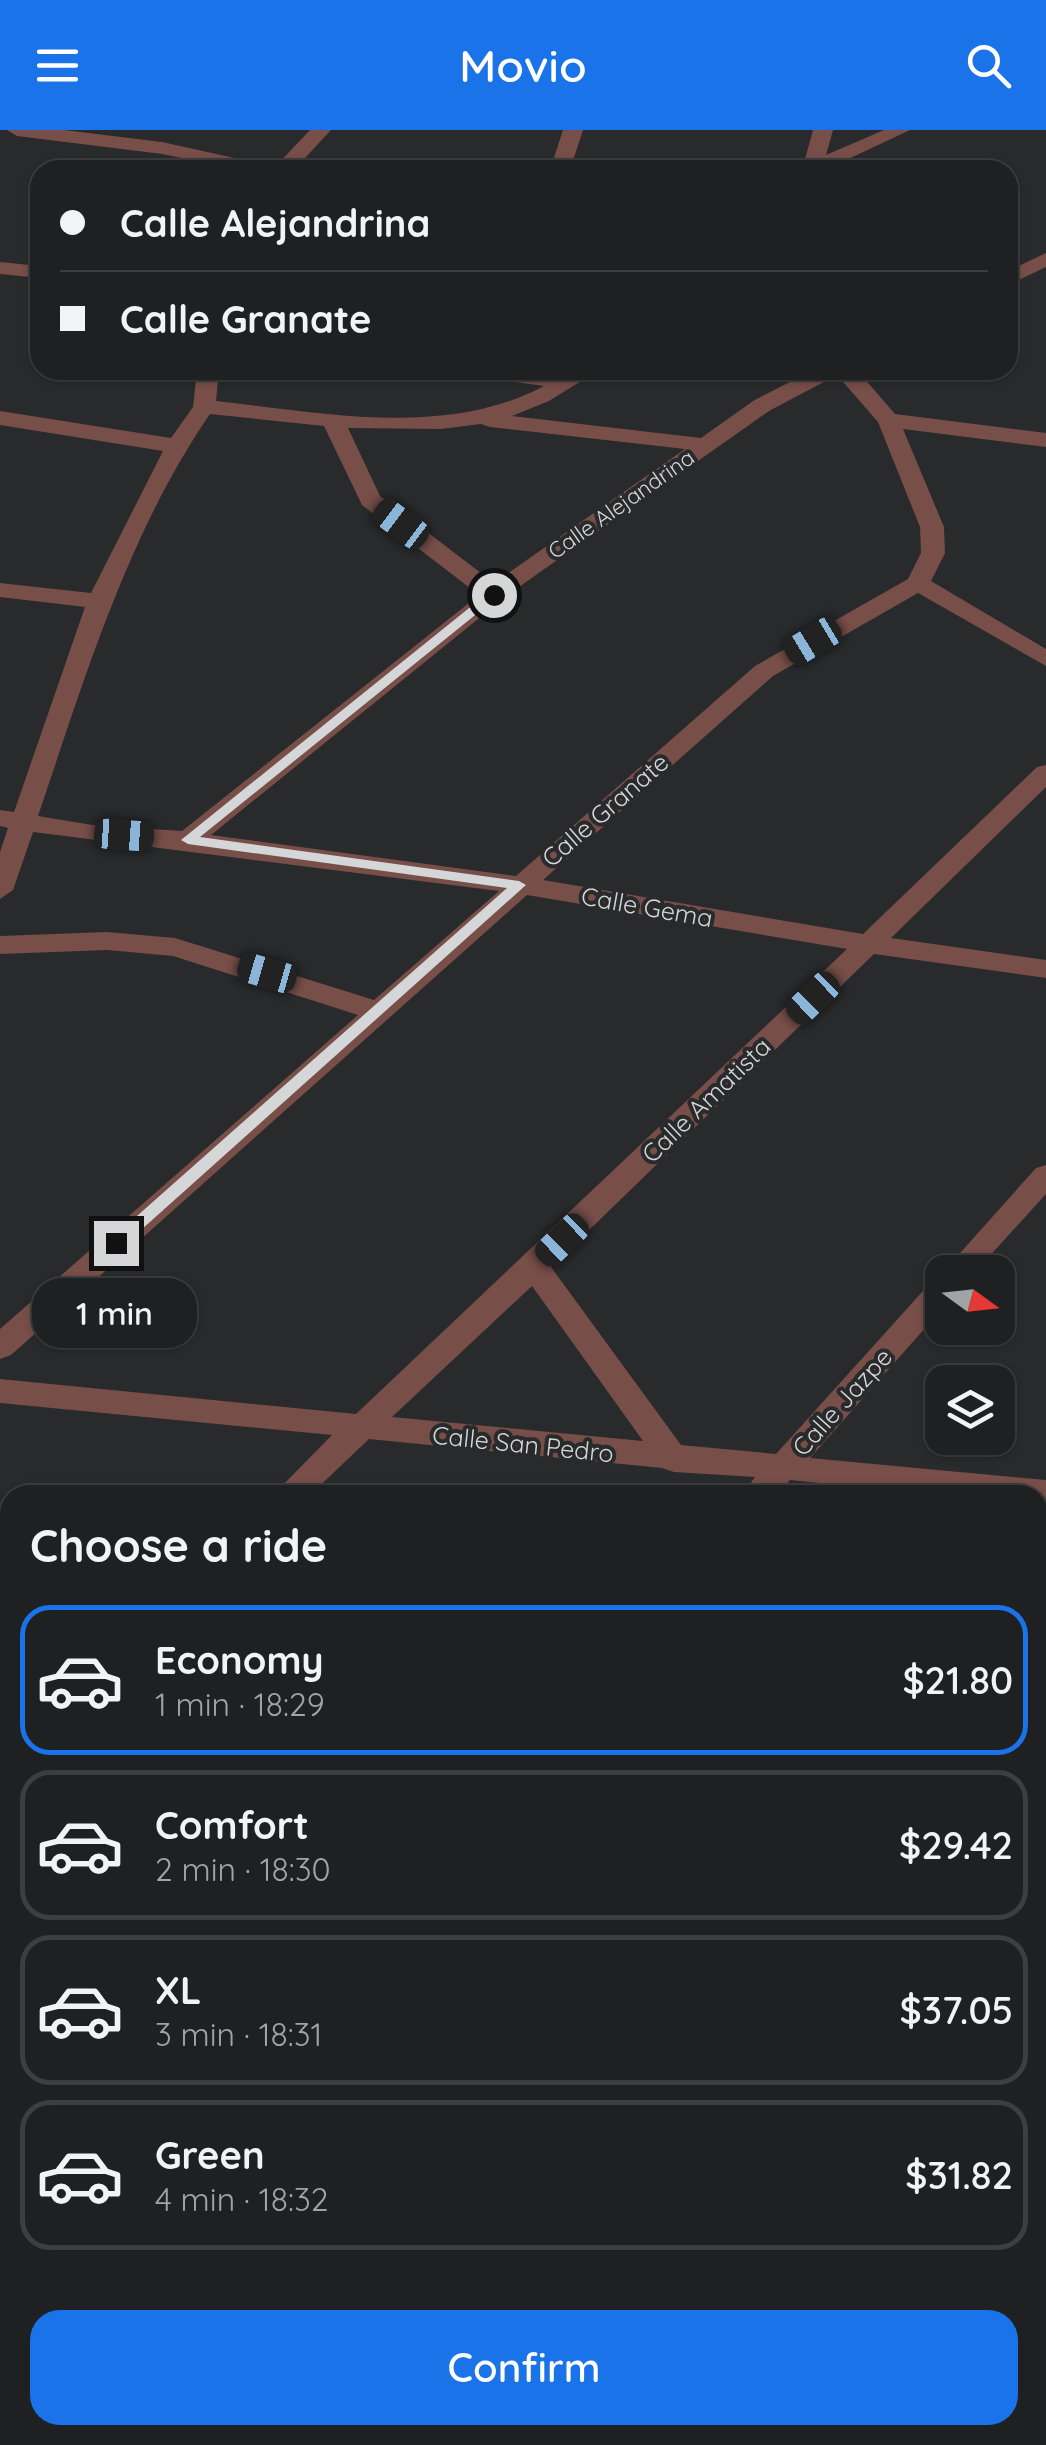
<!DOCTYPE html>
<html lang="en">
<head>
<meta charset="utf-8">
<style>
	:root { --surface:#1e2021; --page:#2b2d2e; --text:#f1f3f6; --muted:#a1a3a5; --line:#3c3e3f; --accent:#1a73e8 }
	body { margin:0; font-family:Quicksand,sans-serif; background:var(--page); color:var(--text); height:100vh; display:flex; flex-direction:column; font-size:38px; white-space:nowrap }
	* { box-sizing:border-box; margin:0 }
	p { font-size:32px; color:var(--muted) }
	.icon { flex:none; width:55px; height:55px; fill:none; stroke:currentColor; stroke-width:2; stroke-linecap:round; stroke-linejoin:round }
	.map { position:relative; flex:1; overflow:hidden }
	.sheet { position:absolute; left:0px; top:1355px; width:1048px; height:960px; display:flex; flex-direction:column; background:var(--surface); border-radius:30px 30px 0 0; box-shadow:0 2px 8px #0004,0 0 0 2px var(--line) }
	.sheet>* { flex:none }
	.banner { position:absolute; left:30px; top:30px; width:988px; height:220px; border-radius:30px; box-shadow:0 2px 8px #0004,0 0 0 2px var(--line); display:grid; align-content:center; height:220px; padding:0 30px; background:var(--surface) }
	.needle { width:65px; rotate:105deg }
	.tools { position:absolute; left:925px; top:1125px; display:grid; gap:20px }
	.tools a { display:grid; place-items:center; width:90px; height:90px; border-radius:20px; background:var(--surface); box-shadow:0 2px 8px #0004,0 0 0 2px var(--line); font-size:50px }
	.end { position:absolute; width:45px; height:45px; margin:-22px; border:12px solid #d4d6d7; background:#111; box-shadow:0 0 0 5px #111 }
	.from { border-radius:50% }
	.bubble { position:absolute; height:70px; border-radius:30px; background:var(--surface); box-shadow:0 2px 8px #0004,0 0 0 2px var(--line); font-size:32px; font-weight:600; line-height:70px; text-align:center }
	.car { position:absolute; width:30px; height:60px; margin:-30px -15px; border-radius:12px; box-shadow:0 0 8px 2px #0007; background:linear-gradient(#222 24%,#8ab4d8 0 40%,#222 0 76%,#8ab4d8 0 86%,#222 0) }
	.banner b { display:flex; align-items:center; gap:35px; height:95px; font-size:38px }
	.banner b+b { border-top:2px solid var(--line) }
	.banner i { width:25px; height:25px; background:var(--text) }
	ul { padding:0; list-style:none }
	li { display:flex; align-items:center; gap:30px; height:150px; margin:0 20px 15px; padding:0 10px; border:5px solid var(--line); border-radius:30px }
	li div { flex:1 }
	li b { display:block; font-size:38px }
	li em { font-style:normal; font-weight:600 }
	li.current { border-color:var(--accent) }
	li>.icon { width:90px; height:90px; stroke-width:1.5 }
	h2 { padding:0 30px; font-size:45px; line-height:120px }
	.cta { display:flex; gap:20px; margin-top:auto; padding:20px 30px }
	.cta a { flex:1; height:115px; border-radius:30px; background:var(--accent); color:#fff; font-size:40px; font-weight:600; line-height:115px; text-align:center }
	header { display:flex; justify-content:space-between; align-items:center; height:130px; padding:0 30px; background:var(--accent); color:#fff; font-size:45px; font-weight:600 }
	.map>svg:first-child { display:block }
</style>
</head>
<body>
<header><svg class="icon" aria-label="menu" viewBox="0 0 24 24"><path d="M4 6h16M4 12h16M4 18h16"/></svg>Movio<svg class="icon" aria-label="search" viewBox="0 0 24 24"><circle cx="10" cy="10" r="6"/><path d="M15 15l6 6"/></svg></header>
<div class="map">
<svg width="1046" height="2315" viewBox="0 0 1046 2315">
	<rect width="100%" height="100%" fill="#282a2c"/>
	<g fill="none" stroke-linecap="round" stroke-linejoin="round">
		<g fill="#774e48" fill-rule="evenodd">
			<polygon points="7,0 64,0 162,12 275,37 310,0 331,0 294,40 239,40 162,24 17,6"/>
			<polygon points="563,0 583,0 570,40 550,40"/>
			<polygon points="813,0 833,0 826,25 884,0 910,0 825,40 802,40"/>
			<polygon points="1046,123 1046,137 1008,155 1008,141"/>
			<polygon points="0,132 40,136 40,148 0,144"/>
			<path d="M197 240H219L216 271C322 282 444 309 544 256L478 247 467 240H522L562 246 572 240H599L549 271 512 286 701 308 753 271 813 240H857L895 284 1046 303V317L903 299 944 397 945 423 931 451 1046 519V536L918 463 773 546 543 750 863 804 1037 637 1046 635V657L891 808 1046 830V848L874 824 551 1137 681 1315 776 1324 931 1152 942 1149V1179L810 1328 1046 1350V1376L1038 1375V1365H938L790 1350 777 1365H742L755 1347 674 1342 662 1338 369 1309 310 1365H273L332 1305 0 1273V1249L356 1284 847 819 527 765 11 1225 0 1229V1199L358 885 173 826 107 820 0 824V806L107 802 175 808 374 870 499 761 33 702 13 760 0 769V722L8 698 0 696V680L14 682 85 477 0 467V453L91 463 163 321 0 295V281L171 308 193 277ZM837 245 878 292 920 397 921 423 908 449 755 536 516 746 211 705 509 464 769 281ZM210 284 324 296 362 375 479 465 182 701 92 695 38 686C85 548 127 405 210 284ZM481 294 490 297 685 319 494 453 380 366 348 298 441 299ZM532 1156 643 1311 392 1287Z"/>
			<polygon points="1046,1035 1046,1064 975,1142 943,1142 1036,1038"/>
			<polygon points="10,1600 10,1634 0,1637 0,1603"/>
			<polygon points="1038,1844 1046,1845 1046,1877 1038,1876"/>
			<polygon points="1046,2014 1046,2050 1038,2052 1038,2016"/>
			<polygon points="10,2173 10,2218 0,2222 0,2177"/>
			<polygon points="927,2305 967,2305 968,2315 928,2315"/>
		</g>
	</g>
	<polygon fill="#d4d6d7" points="489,462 500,465 200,707 519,751 526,755 122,1117 111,1117 111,1109 507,758 188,714 181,710"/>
	<g text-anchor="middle" stroke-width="8" stroke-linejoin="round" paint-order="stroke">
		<g font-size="22" fill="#d4d6d7" stroke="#282a2c">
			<text transform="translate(621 374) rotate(-35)" y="8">Calle Alejandrina</text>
		</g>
		<g font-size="25" fill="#d4d6d7" stroke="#282a2c">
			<text transform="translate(605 680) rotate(-41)" y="9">Calle Granate</text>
			<text transform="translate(647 777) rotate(10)" y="9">Calle Gema</text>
			<text transform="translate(706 970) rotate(-44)" y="9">Calle Amatista</text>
			<text transform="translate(842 1272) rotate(-48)" y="9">Calle Jazpe</text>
			<text transform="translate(523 1314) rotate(6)" y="9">Calle San Pedro</text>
		</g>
	</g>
</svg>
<div class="tools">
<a><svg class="needle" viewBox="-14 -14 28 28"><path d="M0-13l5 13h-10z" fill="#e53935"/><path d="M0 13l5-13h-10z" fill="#a1a3a5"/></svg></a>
<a><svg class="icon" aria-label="layers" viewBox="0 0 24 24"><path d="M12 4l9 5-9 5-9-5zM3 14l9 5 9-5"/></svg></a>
</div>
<i class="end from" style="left:494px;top:465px"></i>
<i class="end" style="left:116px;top:1113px"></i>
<div class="bubble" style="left:32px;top:1148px;width:165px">1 min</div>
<i class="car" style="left:401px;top:394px;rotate:307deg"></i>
<i class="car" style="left:813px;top:511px;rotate:239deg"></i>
<i class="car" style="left:124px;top:705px;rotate:94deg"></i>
<i class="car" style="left:267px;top:843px;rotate:286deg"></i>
<i class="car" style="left:813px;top:868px;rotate:226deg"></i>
<i class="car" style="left:562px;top:1110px;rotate:226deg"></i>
<div class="banner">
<b><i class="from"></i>Calle Alejandrina</b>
<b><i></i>Calle Granate</b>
</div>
<section class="sheet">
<h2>Choose a ride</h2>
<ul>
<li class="current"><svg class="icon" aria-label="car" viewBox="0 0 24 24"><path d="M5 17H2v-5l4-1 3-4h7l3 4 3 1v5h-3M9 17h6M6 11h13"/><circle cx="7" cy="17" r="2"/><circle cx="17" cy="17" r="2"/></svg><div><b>Economy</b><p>1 min · 18:29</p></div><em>$21.80</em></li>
<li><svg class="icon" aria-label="car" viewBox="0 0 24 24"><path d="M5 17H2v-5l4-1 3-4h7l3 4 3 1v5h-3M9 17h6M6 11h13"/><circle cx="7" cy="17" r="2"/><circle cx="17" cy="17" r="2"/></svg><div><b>Comfort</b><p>2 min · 18:30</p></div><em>$29.42</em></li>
<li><svg class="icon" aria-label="car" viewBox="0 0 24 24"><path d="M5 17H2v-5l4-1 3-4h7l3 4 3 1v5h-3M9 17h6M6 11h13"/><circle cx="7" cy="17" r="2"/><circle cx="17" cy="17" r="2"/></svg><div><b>XL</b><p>3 min · 18:31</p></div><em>$37.05</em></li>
<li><svg class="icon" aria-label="car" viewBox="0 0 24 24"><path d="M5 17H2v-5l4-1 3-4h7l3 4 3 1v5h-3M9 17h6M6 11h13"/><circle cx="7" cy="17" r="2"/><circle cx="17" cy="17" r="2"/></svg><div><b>Green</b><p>4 min · 18:32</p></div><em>$31.82</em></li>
</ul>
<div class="cta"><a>Confirm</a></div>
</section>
</div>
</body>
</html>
